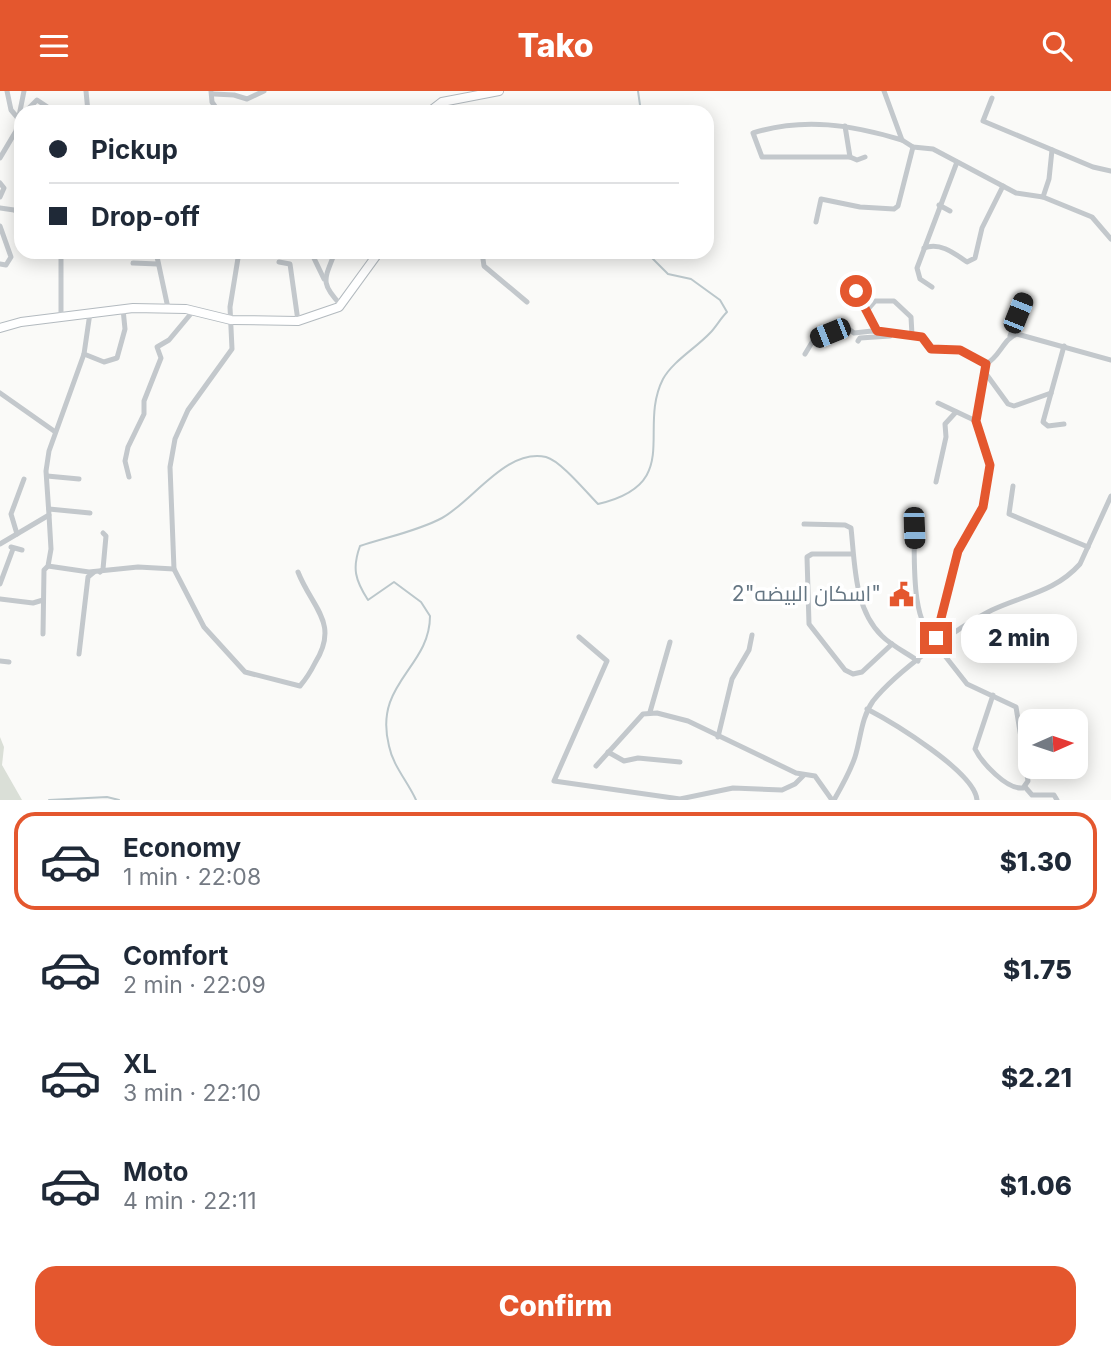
<!DOCTYPE html>
<html lang="en">
<head>
<meta charset="utf-8">
<style>
	:root { --surface:#fff; --page:#f2f2f3; --text:#1f2937; --muted:#747a83; --line:#e0e1e3; --accent:#e4572e }
	body { margin:0; font-family:Inter,Cairo,sans-serif; background:var(--page); color:var(--text); height:100vh; display:flex; flex-direction:column; font-size:26px; white-space:nowrap }
	* { box-sizing:border-box; margin:0 }
	p { font-size:23px; color:var(--muted) }
	.icon { flex:none; width:38px; height:38px; fill:none; stroke:currentColor; stroke-width:2; stroke-linecap:round; stroke-linejoin:round }
	.map { position:relative; height:709px; overflow:hidden }
	.drawer { display:flex; flex-direction:column; background:var(--surface); flex:1 }
	.drawer>* { flex:none }
	.top-card { position:absolute; left:14px; top:14px; width:700px; height:154px; border-radius:21px; box-shadow:0 4px 18px #0003; display:grid; align-content:center; height:154px; padding:0 35px; background:var(--surface) }
	.needle { width:46px; rotate:87deg }
	.tools { position:absolute; left:1018px; top:618px; display:grid; gap:14px }
	.tools a { display:grid; place-items:center; width:70px; height:70px; border-radius:14px; background:var(--surface); box-shadow:0 4px 18px #0003; font-size:35px }
	.end { position:absolute; width:32px; height:32px; margin:-16px; border:9px solid #e4572e; background:#fff; box-shadow:0 0 0 4px #fff }
	.from { border-radius:50% }
	.bubble { position:absolute; height:49px; border-radius:21px; background:var(--surface); box-shadow:0 4px 18px #0003; font-size:23px; font-weight:800; line-height:49px; text-align:center }
	.car { position:absolute; width:21px; height:42px; margin:-21px -10px; border-radius:9px; box-shadow:0 0 5px 2px #0007; background:linear-gradient(#222 24%,#8ab4d8 0 40%,#222 0 76%,#8ab4d8 0 86%,#222 0) }
	.top-card b { display:flex; align-items:center; gap:24px; height:66px; font-size:26px }
	.top-card b+b { border-top:2px solid var(--line) }
	.top-card i { width:18px; height:18px; background:var(--text) }
	ul { padding:12px 0 0; list-style:none }
	li { display:flex; align-items:center; gap:21px; height:98px; margin:0 14px 10px; padding:0 21px; border:4px solid transparent; border-radius:21px }
	li div { flex:1 }
	li b { display:block; font-size:26px }
	li em { font-style:normal; font-weight:800 }
	li.selected { border-color:var(--accent) }
	li>.icon { width:63px; height:63px; stroke-width:1.5 }
	.cta { display:flex; gap:14px; margin-top:auto; padding:14px 35px }
	.cta a { flex:1; height:80px; border-radius:21px; background:var(--accent); color:#fff; font-size:28px; font-weight:800; line-height:80px; text-align:center }
	header { display:flex; justify-content:space-between; align-items:center; height:91px; padding:0 35px; background:var(--accent); color:#fff; font-size:32px; font-weight:800 }
	.map>svg:first-child { display:block }
</style>
</head>
<body>
<header><svg class="icon" aria-label="menu" viewBox="0 0 24 24"><path d="M4 6h16M4 12h16M4 18h16"/></svg>Tako<svg class="icon" aria-label="search" viewBox="0 0 24 24"><circle cx="10" cy="10" r="6"/><path d="M15 15l6 6"/></svg></header>
<div class="map">
<svg width="1111" height="709" viewBox="0 0 1111 709">
	<rect width="100%" height="100%" fill="#fafaf8"/>
	<polygon fill="#dadfd7" points="0,646 4,656 2,674 22,709 0,709"/>
	<g fill="none" stroke-linecap="round" stroke-linejoin="round">
		<g stroke="#bbc7cb" stroke-width="2">
			<polyline points="638,0 641,21"/>
			<polyline points="49,709 107,706 119,709"/>
			<path d="M416 709C408 691 393 675 389 655 373 592 430 577 430 525L421 511 394 491 368 509C355 489 352 477 360 455 387 446 418 440 442 427 473 410 506 357 546 366 561 370 587 402 598 413 684 393 637 339 663 288 673 270 696 257 710 242 716 236 720 228 727 221L720 209 691 188 668 183 646 161"/>
		</g>
		<defs>
			<g id="secondary">
				<polyline points="429,21 442,11 499,0"/>
				<polyline points="0,237 21,231 133,217 186,218 231,229 298,230 339,216 379,161"/>
			</g>
		</defs>
		<use href="#secondary" stroke="#b3babf" stroke-width="10"/>
		<g stroke="#c3c8cc" stroke-width="5">
			<polyline points="7,0 11,19 17,26 21,25"/>
			<polyline points="86,0 88,21"/>
			<polyline points="211,0 212,11 219,21"/>
			<polyline points="884,0 902,49 913,56 933,58 1016,102 1043,106 1092,126 1111,148"/>
			<polyline points="214,3 234,4 247,8 264,0"/>
			<polyline points="992,7 983,30 1093,76 1111,80"/>
			<polyline points="25,21 37,9 55,21"/>
			<polyline points="845,35 850,66"/>
			<path d="M865 66 857 69 850 66H762L753 42C804 26 852 34 902 49"/>
			<polyline points="0,67 16,40 24,0"/>
			<polyline points="0,92 4,97 0,106"/>
			<polyline points="1043,106 1049,88 1052,59"/>
			<polyline points="939,114 950,120"/>
			<polyline points="0,117 14,119 21,124"/>
			<polyline points="816,131 821,108 860,116 894,118 898,115 913,56"/>
			<polyline points="0,135 11,166 6,174 0,173"/>
			<path d="M924 157C940 151 954 162 967 171L975 167 982 137 1003 95"/>
			<polyline points="156,161 168,217"/>
			<path d="M239 161 230 216 232 258 188 319 175 348 170 376 174 478 204 536 245 581 300 595C306 588 311 580 315 572 340 532 312 517 298 481"/>
			<polyline points="311,161 324,188"/>
			<path d="M335 161C325 188 319 191 341 214"/>
			<polyline points="362,161 375,164"/>
			<polyline points="482,161 484,175 527,211"/>
			<polyline points="279,171 290,173 298,230"/>
			<polyline points="133,172 158,173"/>
			<polyline points="932,196 920,188 917,177 957,71"/>
			<polyline points="856,200 877,240"/>
			<polyline points="868,218 875,210 894,210 911,226 912,244"/>
			<polyline points="61,226 61,161"/>
			<polyline points="1010,245 1024,208"/>
			<polyline points="858,250 860,247 890,245"/>
			<polyline points="84,263 104,271 117,267 125,238 123,218"/>
			<path d="M805 263 814 248 845 235 854 242 872 240 922 246 931 258 960 259 986 273C1000 266 1003 248 1017 243L1111 269"/>
			<polyline points="984,280 1008,313 1014,315 1051,302"/>
			<polyline points="0,302 54,340"/>
			<polyline points="938,312 976,330"/>
			<polyline points="1064,333 1048,335 1043,331 1064,255"/>
			<polyline points="47,385 79,388"/>
			<polyline points="129,386 125,370 128,356 144,323 144,310 161,267 157,256 169,249 194,219"/>
			<polyline points="936,391 946,346 945,333 956,321"/>
			<polyline points="1013,395 1009,423 1088,456"/>
			<polyline points="49,418 90,422"/>
			<path d="M804 433 845 434 851 437C855 473 854 518 882 545 892 555 907 562 918 570"/>
			<path d="M914 437C915 464 910 534 936 547"/>
			<polyline points="17,443 11,423 24,388"/>
			<polyline points="0,453 49,424 46,380 49,360 84,263 90,222"/>
			<polyline points="11,456 22,459"/>
			<polyline points="852,463 812,463 807,466 809,533 845,579 853,583 862,581 892,553"/>
			<polyline points="48,475 89,481 138,476 174,478"/>
			<polyline points="100,481 103,478 106,445 103,442"/>
			<polyline points="0,493 13,458"/>
			<polyline points="0,508 33,512 43,509"/>
			<polyline points="43,543 44,479 48,475 51,458 49,424"/>
			<polyline points="579,546 607,570 554,690 680,708 733,697 782,699 795,693 804,684"/>
			<polyline points="936,547 958,460 983,416 990,374 976,330 986,273"/>
			<path d="M938 556 967 593 1016 616 1028 690 1023 697C1007 699 982 672 975 658L993 604"/>
			<polyline points="79,563 88,486 94,481"/>
			<polyline points="0,570 9,571"/>
			<path d="M867 618C892 631 975 681 977 709"/>
			<polyline points="650,621 670,551"/>
			<polyline points="718,646 732,588 749,559 752,544"/>
			<polyline points="608,661 624,670 638,667 680,671"/>
			<polyline points="596,675 643,623 657,622 688,630 796,682 815,685 832,709"/>
			<polyline points="1025,696 1032,704 1054,704 1057,709"/>
			<path d="M834 709C842 695 850 681 855 666 861 647 861 627 873 610 896 581 958 536 992 519 1024 504 1055 501 1080 473L1111 405"/>
		</g>
		<use href="#secondary" stroke="#fff" stroke-width="8"/>
	</g>
	<g fill="none" stroke-linecap="round" stroke-linejoin="round">
		<polyline stroke="#e4572e" stroke-width="9" points="856,200 877,240 922,246 931,258 960,259 986,273 976,330 990,374 983,416 958,460 936,547"/>
	</g>
	<defs>
		<symbol id="civic-bare" viewBox="-9 -9 18 18"><path d="M-.6-6.5H3V-4.5H.6V-3L4-1V1h2V6H-6V1h2V-1L-.6-3ZM-1.2 2.5V6h2.4V2.5Z" fill="#e4572e" stroke="#fff" stroke-width="2.5" paint-order="stroke"/></symbol>
	</defs>
	<g fill-rule="evenodd">
		<use href="#civic-bare" x="884" y="486" width="35" height="35"/>
	</g>
	<g text-anchor="middle" stroke-width="7" stroke-linejoin="round" paint-order="stroke">
		<g font-size="21" fill="#657683" stroke="#fff" text-anchor="end">
			<text x="881" y="510">اسكان البيضه"2"</text>
		</g>
	</g>
</svg>
<div class="tools">
<a><svg class="needle" viewBox="-14 -14 28 28"><path d="M0-13l5 13h-10z" fill="#e53935"/><path d="M0 13l5-13h-10z" fill="#747a83"/></svg></a>
</div>
<i class="end from" style="left:856px;top:200px"></i>
<i class="end" style="left:936px;top:547px"></i>
<div class="bubble" style="left:961px;top:523px;width:116px">2 min</div>
<i class="car" style="left:1018px;top:222px;rotate:22deg"></i>
<i class="car" style="left:830px;top:242px;rotate:248deg"></i>
<i class="car" style="left:914px;top:437px;rotate:178deg"></i>
<div class="top-card">
<b><i class="from"></i>Pickup</b>
<b><i></i>Drop-off</b>
</div>
</div>
<section class="drawer">
<ul>
<li class="selected"><svg class="icon" aria-label="car" viewBox="0 0 24 24"><path d="M5 17H2v-5l4-1 3-4h7l3 4 3 1v5h-3M9 17h6M6 11h13"/><circle cx="7" cy="17" r="2"/><circle cx="17" cy="17" r="2"/></svg><div><b>Economy</b><p>1 min · 22:08</p></div><em>$1.30</em></li>
<li><svg class="icon" aria-label="car" viewBox="0 0 24 24"><path d="M5 17H2v-5l4-1 3-4h7l3 4 3 1v5h-3M9 17h6M6 11h13"/><circle cx="7" cy="17" r="2"/><circle cx="17" cy="17" r="2"/></svg><div><b>Comfort</b><p>2 min · 22:09</p></div><em>$1.75</em></li>
<li><svg class="icon" aria-label="car" viewBox="0 0 24 24"><path d="M5 17H2v-5l4-1 3-4h7l3 4 3 1v5h-3M9 17h6M6 11h13"/><circle cx="7" cy="17" r="2"/><circle cx="17" cy="17" r="2"/></svg><div><b>XL</b><p>3 min · 22:10</p></div><em>$2.21</em></li>
<li><svg class="icon" aria-label="car" viewBox="0 0 24 24"><path d="M5 17H2v-5l4-1 3-4h7l3 4 3 1v5h-3M9 17h6M6 11h13"/><circle cx="7" cy="17" r="2"/><circle cx="17" cy="17" r="2"/></svg><div><b>Moto</b><p>4 min · 22:11</p></div><em>$1.06</em></li>
</ul>
<div class="cta"><a>Confirm</a></div>
</section>
</body>
</html>
